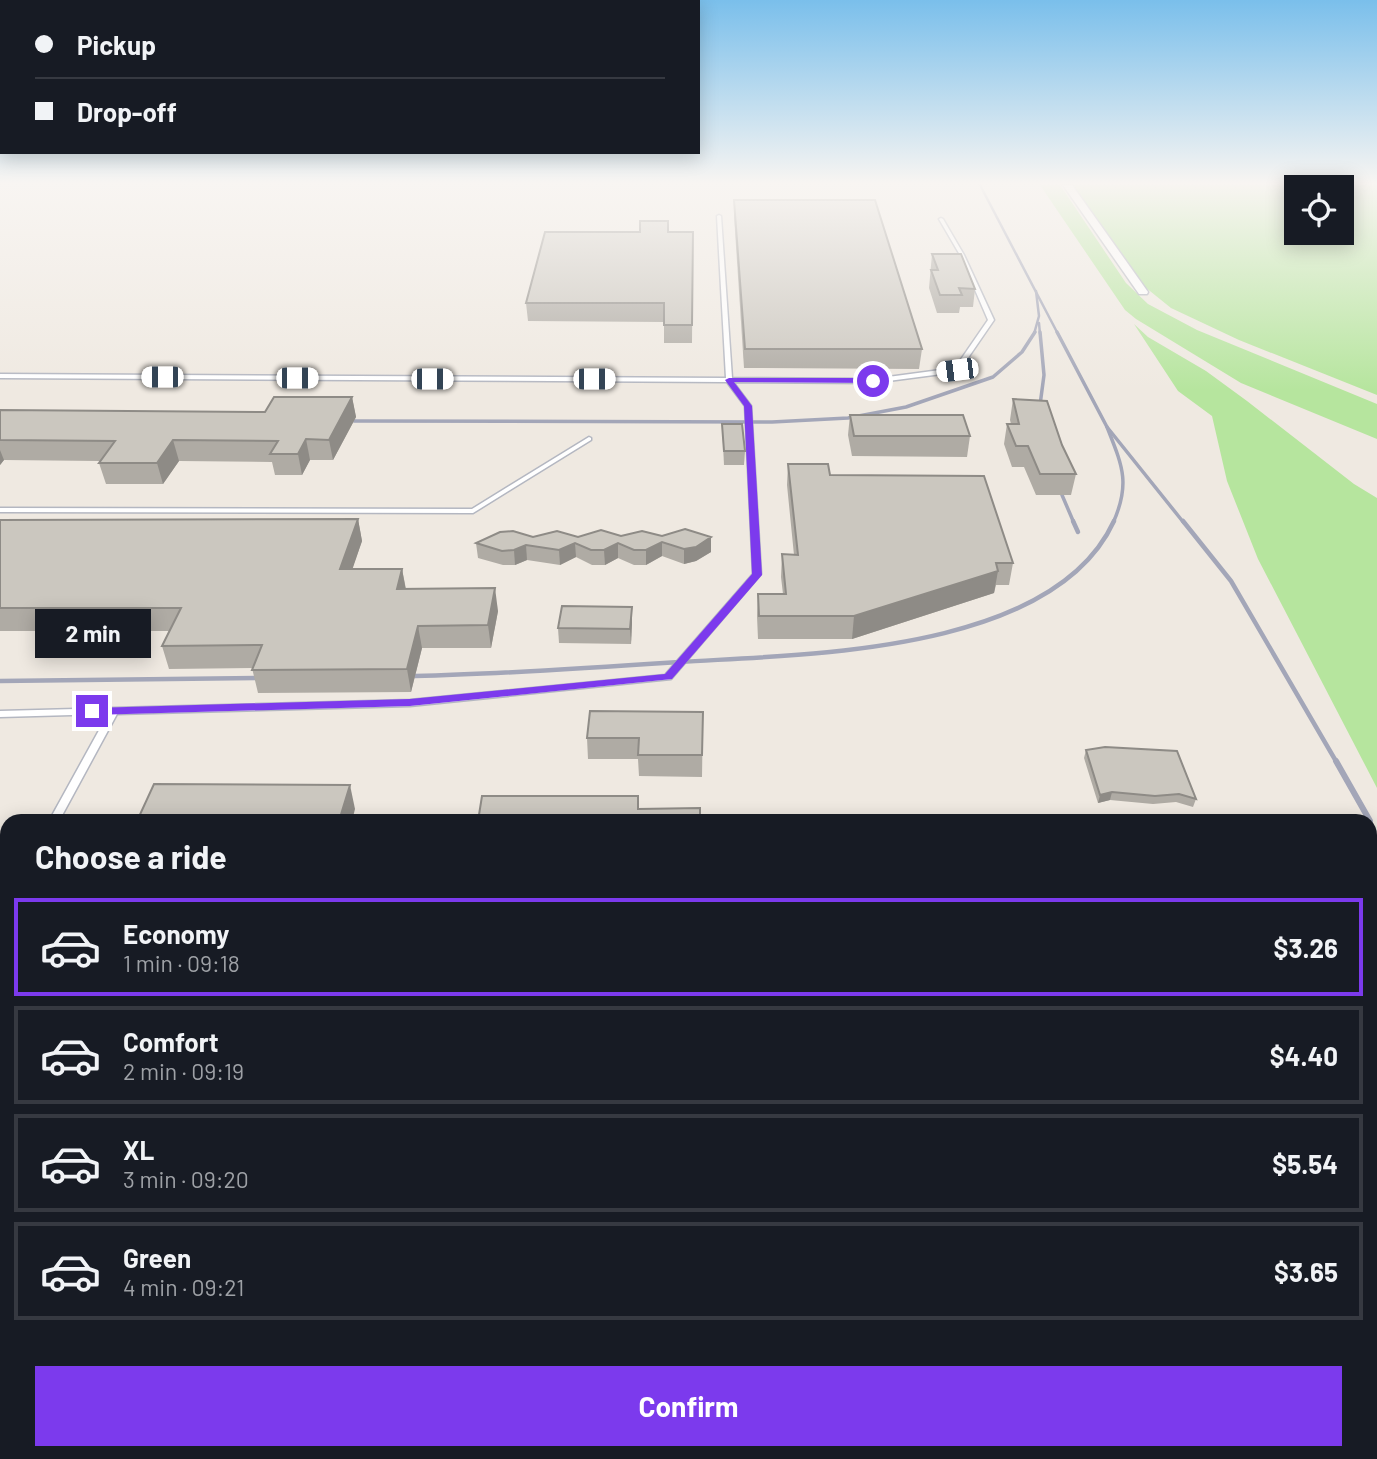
<!DOCTYPE html>
<html lang="en">
<head>
<meta charset="utf-8">
<style>
	:root { --surface:#171b24; --page:#20242c; --text:#f1f3f6; --muted:#9ea1a6; --line:#363941; --accent:#7c3aed }
	body { margin:0; font-family:Barlow,sans-serif; background:var(--page); color:var(--text); height:100vh; display:flex; flex-direction:column; font-size:26px; white-space:nowrap }
	* { box-sizing:border-box; margin:0 }
	p { font-size:23px; color:var(--muted) }
	.icon { flex:none; width:38px; height:38px; fill:none; stroke:currentColor; stroke-width:2; stroke-linecap:round; stroke-linejoin:round }
	.map { position:relative; flex:1; overflow:hidden }
	.sheet { position:absolute; left:0px; top:814px; width:1377px; height:646px; display:flex; flex-direction:column; background:var(--surface); border-radius:21px 21px 0 0; box-shadow:0 4px 18px #0003 }
	.sheet>* { flex:none }
	.banner { position:absolute; left:0px; top:0px; width:700px; height:154px; box-shadow:0 4px 18px #0003; display:grid; align-content:center; height:154px; padding:0 35px; background:var(--surface) }
	.tools { position:absolute; left:1284px; top:175px; display:grid; gap:14px }
	.tools a { display:grid; place-items:center; width:70px; height:70px; border-radius:0px; background:var(--surface); box-shadow:0 4px 18px #0003; font-size:35px }
	.end { position:absolute; width:32px; height:32px; margin:-16px; border:9px solid #7c3aed; background:#fff; box-shadow:0 0 0 4px #fff }
	.from { border-radius:50% }
	.bubble { position:absolute; height:49px; border-radius:0px; background:var(--surface); box-shadow:0 4px 18px #0003; font-size:23px; font-weight:700; line-height:49px; text-align:center }
	.car { position:absolute; width:21px; height:42px; margin:-21px -10px; border-radius:9px; box-shadow:0 0 5px 2px #0007; background:linear-gradient(#fff 24%,#345 0 40%,#fff 0 76%,#345 0 86%,#fff 0) }
	.banner b { display:flex; align-items:center; gap:24px; height:66px; font-size:26px }
	.banner b+b { border-top:2px solid var(--line) }
	.banner i { width:18px; height:18px; background:var(--text) }
	ul { padding:0; list-style:none }
	li { display:flex; align-items:center; gap:21px; height:98px; margin:0 14px 10px; padding:0 21px; border:4px solid var(--line); border-radius:0px }
	li div { flex:1 }
	li b { display:block; font-size:26px }
	li em { font-style:normal; font-weight:700 }
	li.active { border-color:var(--accent) }
	li>.icon { width:63px; height:63px; stroke-width:1.5 }
	h2 { padding:0 35px; font-size:32px; line-height:84px }
	.button { display:flex; gap:14px; margin-top:auto; padding:14px 35px }
	.button a { flex:1; height:80px; border-radius:0px; background:var(--accent); color:#fff; font-size:28px; font-weight:700; line-height:80px; text-align:center }
	.map>svg:first-child { display:block }
</style>
</head>
<body>
<div class="map">
<svg width="1377" height="1459" viewBox="0 0 1377 1459">
	<rect width="100%" height="100%" fill="#efe9e1"/>
	<g fill="#b6e59e" fill-rule="evenodd">
		<polygon points="1040,185 1060,185 1126,283 1148,304 1197,330 1377,404 1377,439 1241,383 1136,319 1125,310"/>
		<path d="M1072 185H1377V395L1239 340 1171 308 1140 283ZM1297 187H1342V233H1297Z"/>
		<polygon points="1134,324 1148,337 1206,371 1247,401 1354,484 1377,498 1377,788 1258,559 1227,481 1212,416 1178,391"/>
		<polygon points="1377,1354 1377,1459 1247,1459 1249,1453 1370,1452 1370,1361"/>
	</g>
	<g fill="none" stroke-linecap="round" stroke-linejoin="round">
		<defs>
			<g id="service">
				<polygon points="719,215 721,216 732,378 873,379 955,368 988,320 960,255 939,219 941,218 943,219 964,255 994,320 959,371 957,372 873,383 733,382 751,406 761,574 671,679 410,706 117,714 59,821 49,821 108,714 0,717 0,711 410,700 665,675 753,574 745,406 727,382 0,378 0,374 726,378 717,216"/>
				<polygon points="589,437 591,438 591,440 473,513 0,512 0,508 472,509"/>
				<polygon points="7,904 7,918 4,924 0,925 0,912 3,905"/>
			</g>
			<polygon id="minor" points="1063,185 1072,185 1148,292 1147,294 1139,294"/>
		</defs>
		<use href="#service" stroke="#b4b7c1" stroke-width="3"/>
		<use href="#minor" stroke="#b4b7c1" stroke-width="3"/>
		<use href="#service" fill="#fff" fill-rule="evenodd"/>
		<use href="#minor" fill="#fff" fill-rule="evenodd"/>
		<g stroke="#a3a6b8" stroke-width="2.5">
			<polyline points="980,185 1058,334"/>
			<polyline points="1039,323 1040,334"/>
			<polyline points="1034,334 1039,316 1036,291"/>
		</g>
		<g stroke="#a3a6b8" stroke-width="3.5">
			<polyline points="1057,332 1107,427 1184,523"/>
			<polyline points="1038,420 1044,375 1040,332"/>
			<polyline points="354,421 772,422 848,418 906,407 993,377 1022,352 1035,332"/>
			<path d="M1107 427C1122 465 1131 483 1113 523"/>
			<polyline points="1062,495 1074,523"/>
		</g>
		<g stroke="#a3a6b8" stroke-width="4.5">
			<polyline points="1073,521 1078,532"/>
			<polyline points="1183,521 1231,581 1337,763"/>
			<path d="M415 676C503 674 591 668 680 662 805 654 1053 654 1114 521"/>
			<polyline points="0,681 265,678"/>
		</g>
		<polyline stroke="#a3a6b8" stroke-width="6" points="1336,761 1370,821"/>
		<g stroke="#a3a6b8" stroke-width="8">
			<polyline points="1370,1320 1377,1311"/>
			<polyline points="1176,1459 1189,1452"/>
		</g>
	</g>
	<g fill="#afaba4">
		<polygon points="734,200 922,349 919,369 744,368 734,216"/>
		<polygon points="669,232 693,232 692,343 664,343 664,322 528,321 526,303"/>
		<polygon points="932,254 975,289 973,307 960,307 959,313 937,313 929,288"/>
		<polygon points="352,397 356,417 333,460 310,460 302,475 275,475 272,462 179,461 163,484 106,484 99,463 100,461 4,460 0,465 0,410 265,412"/>
		<polygon points="1013,399 1062,445 1076,474 1071,495 1036,495 1024,467 1012,467 1004,444 1007,424 1011,424 1010,420"/>
		<polygon points="850,415 970,436 967,457 852,456 848,435"/>
		<polygon points="722,424 745,451 744,465 724,465"/>
		<polygon points="788,464 830,475 1013,563 1009,585 996,585 994,593 852,639 758,639 757,616 758,594 783,594 781,577 782,554 794,555 787,485"/>
		<polygon points="358,519 362,541 352,569 402,569 406,589 498,611 491,648 422,648 411,692 258,693 252,668 169,669 162,646 169,631 0,631 0,520"/>
		<polygon points="662,536 711,552 696,561 684,564 662,556 646,565 634,565 618,558 605,565 592,565 576,557 560,565 527,560 515,565 503,565 478,558 476,543 533,537"/>
		<polygon points="632,607 632,622 631,644 559,643 558,628"/>
		<polygon points="703,712 702,777 639,776 638,759 588,759 587,738"/>
		<polygon points="1086,750 1196,799 1193,807 1176,802 1153,804 1110,800 1098,803 1084,758"/>
		<polygon points="7,1177 7,1289 0,1289 0,1183 5,1183"/>
	</g>
	<g fill="#8e8b86">
		<polygon points="352,397 356,417 333,460 329,440"/>
		<polygon points="306,439 310,460 302,475 298,454"/>
		<polygon points="173,440 179,461 163,484 157,463"/>
		<polygon points="0,450 4,460 0,465"/>
		<polygon points="358,519 362,541 345,591 340,569"/>
		<polygon points="711,537 711,552 696,561 684,564 684,549"/>
		<polygon points="662,542 662,556 646,565 646,550"/>
		<polygon points="575,543 576,557 560,565 559,550"/>
		<polygon points="618,543 618,558 605,565 604,550"/>
		<polygon points="526,545 527,560 515,565 514,550"/>
		<polygon points="402,569 406,591 397,589"/>
		<polygon points="998,571 994,593 852,639 854,616"/>
		<polygon points="495,588 498,611 491,648 488,625"/>
		<polygon points="632,607 632,622 631,644 630,629"/>
		<polygon points="418,626 422,648 411,692 407,669"/>
		<polygon points="350,785 355,809 352,821 339,821"/>
		<polygon points="1112,792 1110,800 1098,803 1100,795"/>
	</g>
	<g fill="#cbc7bf" stroke="#8e8b86" stroke-width="2">
		<polygon points="734,200 875,200 922,349 745,349"/>
		<polygon points="640,221 668,221 668,232 693,232 692,325 664,325 664,303 526,303 545,232 640,232"/>
		<polygon points="932,254 961,254 975,289 959,288 962,295 940,295 931,270 938,270"/>
		<polygon points="274,397 352,397 329,440 306,439 298,454 270,454 278,441 173,440 157,463 99,463 115,441 0,440 0,410 265,412"/>
		<polygon points="1013,399 1047,401 1062,445 1076,474 1040,474 1028,446 1016,446 1007,424 1019,424"/>
		<polygon points="850,415 963,415 970,436 854,436"/>
		<polygon points="722,424 742,424 745,451 724,451"/>
		<polygon points="788,464 828,464 830,475 984,476 1013,563 996,563 998,571 854,616 759,616 758,594 786,594 782,554 798,555"/>
		<polygon points="358,519 340,569 402,569 397,589 495,588 488,625 418,626 407,669 252,670 262,645 162,646 181,608 0,608 0,520"/>
		<polygon points="685,529 711,537 696,547 684,549 662,542 646,550 634,550 618,543 604,550 591,550 575,543 559,550 526,545 514,550 502,551 476,543 500,532 513,531 533,537 557,531 578,537 601,530 621,536 642,531 662,536"/>
		<polygon points="562,606 632,607 630,629 558,628"/>
		<polygon points="590,711 703,712 702,755 638,755 639,738 587,738"/>
		<polygon points="1105,747 1177,751 1196,799 1179,794 1155,796 1112,792 1100,795 1086,750"/>
		<polygon points="154,784 350,785 339,821 137,821"/>
		<polygon points="482,796 638,796 638,809 700,808 700,821 478,821"/>
		<polygon points="7,1177 7,1267 0,1267 0,1183 5,1183"/>
	</g>
	<linearGradient id="sky" x2="0" y2="1"><stop stop-color="#7abfeb"/><stop offset="0.47" stop-color="#f8f5f2"/><stop offset="1" stop-color="#f8f5f2" stop-opacity="0"/></linearGradient>
	<rect width="1377" height="390" fill="url(#sky)"/>
	<polygon fill="#7c3aed" points="729,378 873,378 877,381 873,383 734,382 752,406 762,575 672,679 410,706 92,715 86,711 92,708 410,699 665,674 752,574 744,406 725,380"/>
</svg>
<div class="tools">
<a><svg class="icon" aria-label="locate" viewBox="0 0 24 24"><circle cx="12" cy="12" r="6"/><path d="M12 2v4M12 18v4M2 12h4M18 12h4"/></svg></a>
</div>
<i class="end from" style="left:873px;top:381px"></i>
<i class="end" style="left:92px;top:711px"></i>
<div class="bubble" style="left:35px;top:609px;width:116px">2 min</div>
<i class="car" style="left:957px;top:370px;rotate:263deg"></i>
<i class="car" style="left:162px;top:377px;rotate:270deg"></i>
<i class="car" style="left:297px;top:378px;rotate:90deg"></i>
<i class="car" style="left:432px;top:379px;rotate:90deg"></i>
<i class="car" style="left:594px;top:379px;rotate:90deg"></i>
<div class="banner">
<b><i class="from"></i>Pickup</b>
<b><i></i>Drop-off</b>
</div>
<section class="sheet">
<h2>Choose a ride</h2>
<ul>
<li class="active"><svg class="icon" aria-label="car" viewBox="0 0 24 24"><path d="M5 17H2v-5l4-1 3-4h7l3 4 3 1v5h-3M9 17h6M6 11h13"/><circle cx="7" cy="17" r="2"/><circle cx="17" cy="17" r="2"/></svg><div><b>Economy</b><p>1 min · 09:18</p></div><em>$3.26</em></li>
<li><svg class="icon" aria-label="car" viewBox="0 0 24 24"><path d="M5 17H2v-5l4-1 3-4h7l3 4 3 1v5h-3M9 17h6M6 11h13"/><circle cx="7" cy="17" r="2"/><circle cx="17" cy="17" r="2"/></svg><div><b>Comfort</b><p>2 min · 09:19</p></div><em>$4.40</em></li>
<li><svg class="icon" aria-label="car" viewBox="0 0 24 24"><path d="M5 17H2v-5l4-1 3-4h7l3 4 3 1v5h-3M9 17h6M6 11h13"/><circle cx="7" cy="17" r="2"/><circle cx="17" cy="17" r="2"/></svg><div><b>XL</b><p>3 min · 09:20</p></div><em>$5.54</em></li>
<li><svg class="icon" aria-label="car" viewBox="0 0 24 24"><path d="M5 17H2v-5l4-1 3-4h7l3 4 3 1v5h-3M9 17h6M6 11h13"/><circle cx="7" cy="17" r="2"/><circle cx="17" cy="17" r="2"/></svg><div><b>Green</b><p>4 min · 09:21</p></div><em>$3.65</em></li>
</ul>
<div class="button"><a>Confirm</a></div>
</section>
</div>
</body>
</html>
